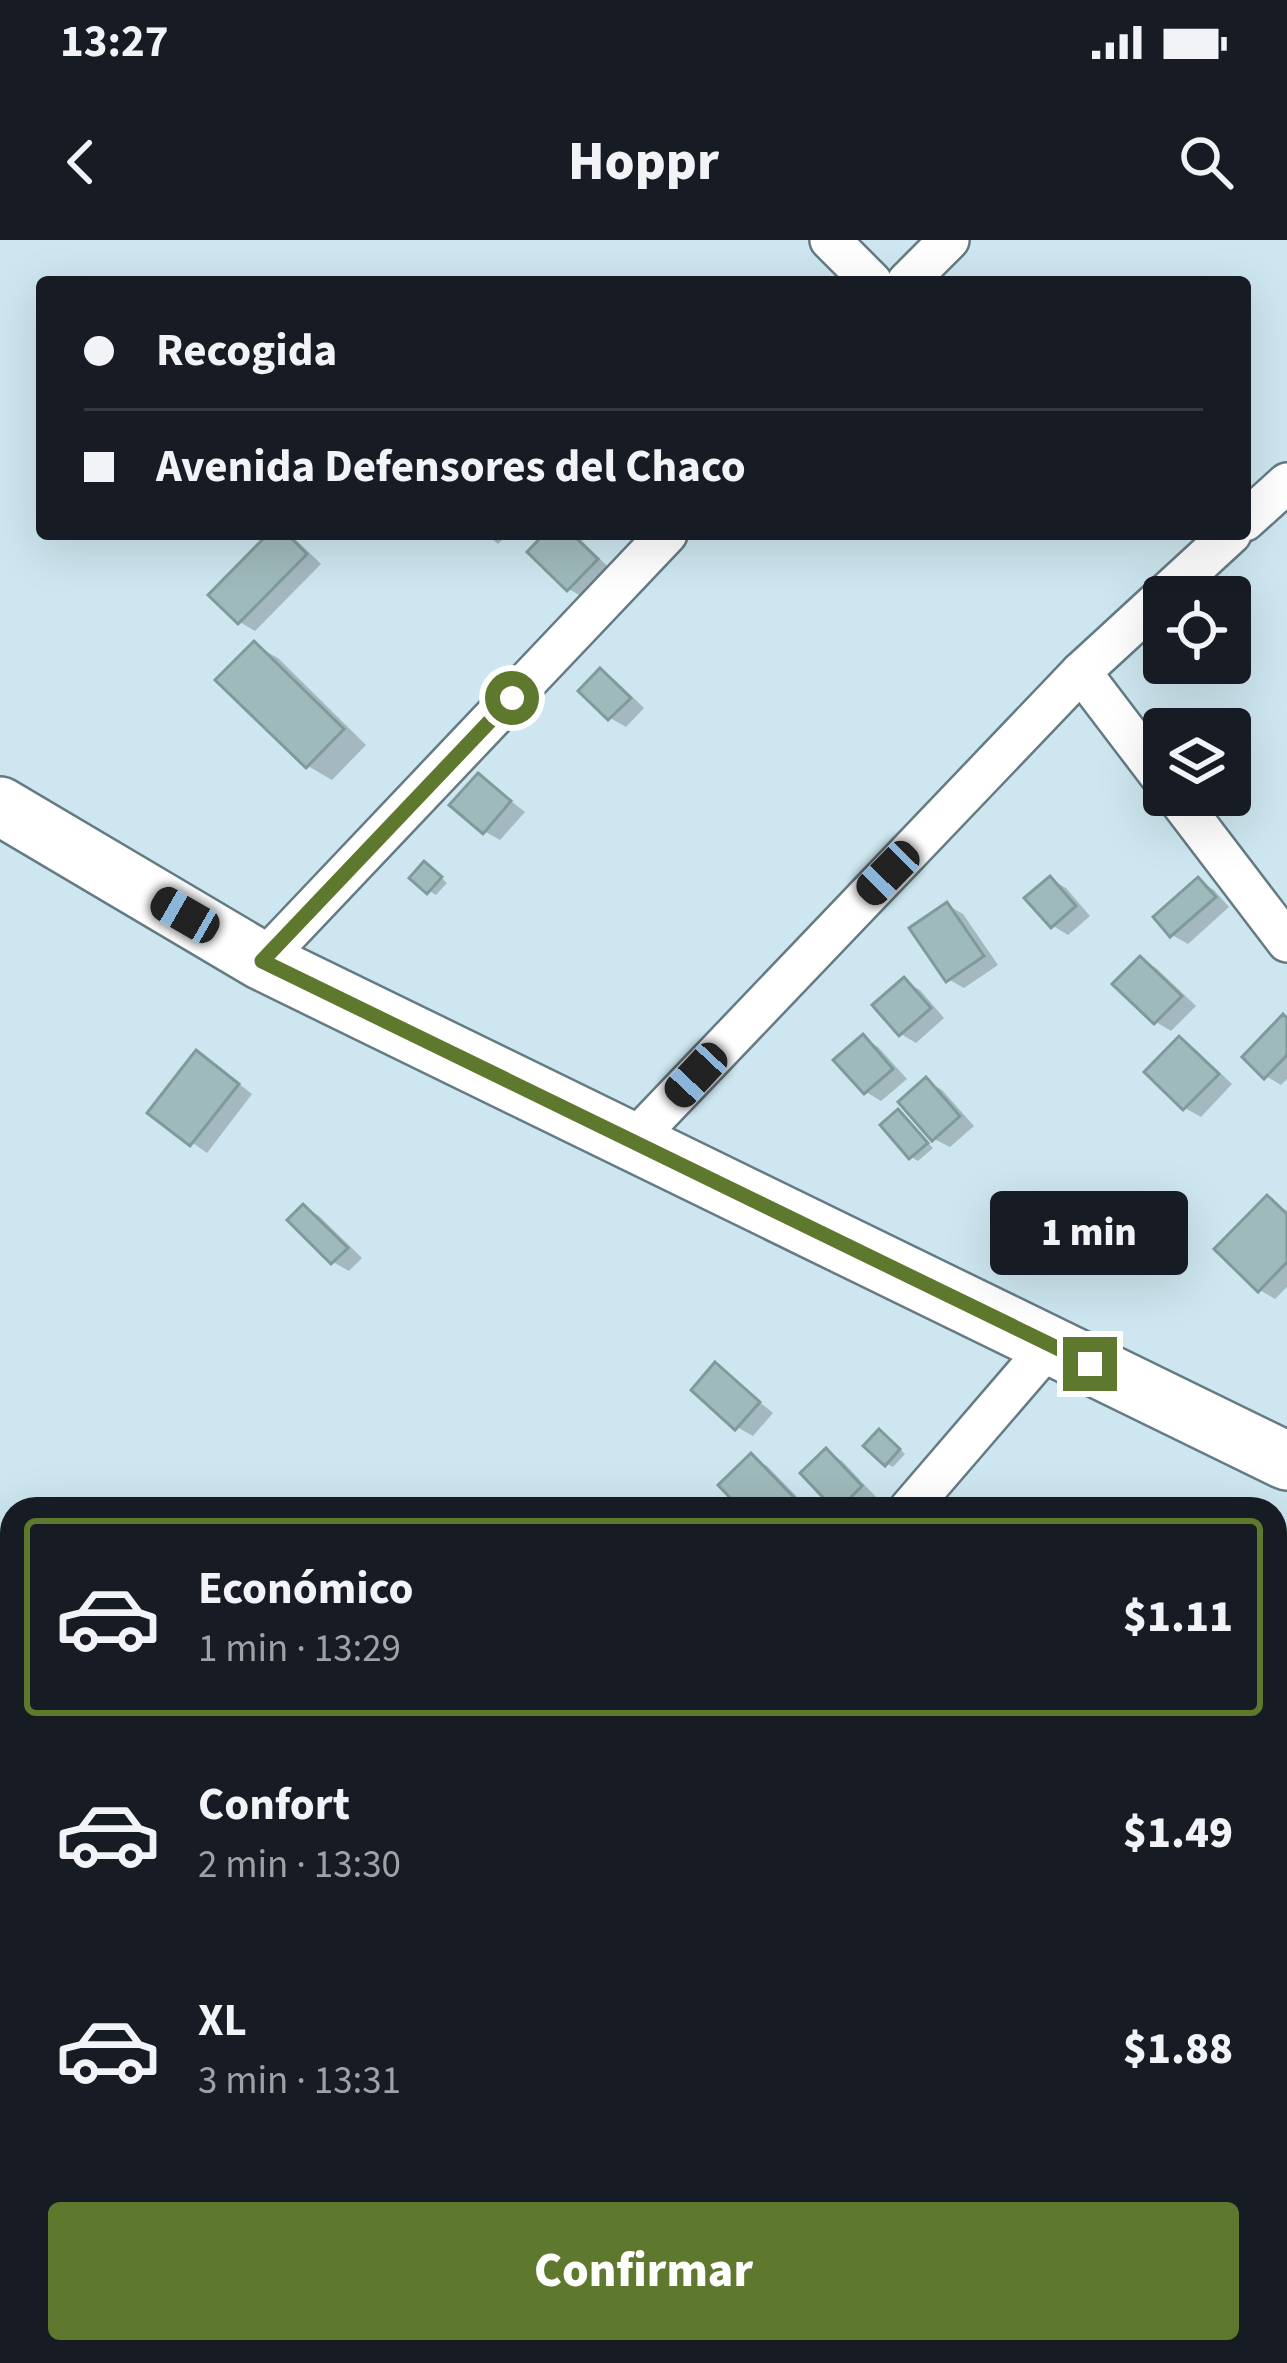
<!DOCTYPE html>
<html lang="es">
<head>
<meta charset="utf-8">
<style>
	:root { --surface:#171b24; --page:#20242c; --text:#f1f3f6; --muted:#9ea1a6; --line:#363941; --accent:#5e792d }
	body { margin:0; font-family:"Source Sans 3",sans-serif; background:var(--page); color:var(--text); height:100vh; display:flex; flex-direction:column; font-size:45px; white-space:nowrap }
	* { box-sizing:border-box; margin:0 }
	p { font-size:39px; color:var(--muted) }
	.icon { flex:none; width:66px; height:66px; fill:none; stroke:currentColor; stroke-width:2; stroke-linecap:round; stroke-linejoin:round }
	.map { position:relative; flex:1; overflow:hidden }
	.side { position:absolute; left:0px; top:1257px; width:1287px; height:867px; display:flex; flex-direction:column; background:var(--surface); border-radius:36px 36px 0 0; box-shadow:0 12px 48px #0002 }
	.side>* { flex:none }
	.top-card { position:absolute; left:36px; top:36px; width:1215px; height:264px; border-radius:12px; box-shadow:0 12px 48px #0002; display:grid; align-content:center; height:264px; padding:0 48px; background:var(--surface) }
	.controls { position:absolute; left:1143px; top:336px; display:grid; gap:24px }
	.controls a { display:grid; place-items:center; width:108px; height:108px; border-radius:12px; background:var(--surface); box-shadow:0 12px 48px #0002; font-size:60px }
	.end { position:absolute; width:54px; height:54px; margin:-27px; border:15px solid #5e792d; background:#fff; box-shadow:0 0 0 6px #fff }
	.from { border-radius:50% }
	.bubble { position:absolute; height:84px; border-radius:12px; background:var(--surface); box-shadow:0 12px 48px #0002; font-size:39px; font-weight:800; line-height:84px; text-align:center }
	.car { position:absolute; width:36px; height:72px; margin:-36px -18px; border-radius:15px; box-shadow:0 0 9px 3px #0007; background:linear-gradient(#222 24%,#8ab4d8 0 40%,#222 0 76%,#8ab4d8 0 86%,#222 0) }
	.top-card b { display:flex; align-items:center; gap:42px; height:114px; font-size:45px }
	.top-card b+b { border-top:3px solid var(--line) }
	.top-card i { width:30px; height:30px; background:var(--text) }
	ul { padding:21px 0 0; list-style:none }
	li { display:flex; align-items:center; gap:36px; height:198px; margin:0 24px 18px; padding:0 24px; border:6px solid transparent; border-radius:12px }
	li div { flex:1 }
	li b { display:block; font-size:45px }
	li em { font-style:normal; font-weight:800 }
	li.current { border-color:var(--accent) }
	li>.icon { width:108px; height:108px; stroke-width:1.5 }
	.cta { display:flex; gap:24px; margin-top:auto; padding:24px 48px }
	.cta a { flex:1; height:138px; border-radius:12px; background:var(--accent); color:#fff; font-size:48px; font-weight:800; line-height:138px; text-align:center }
	.status { display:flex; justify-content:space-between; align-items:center; height:84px; padding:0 60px; background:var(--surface); direction:ltr }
	.status svg { height:33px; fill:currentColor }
	header { display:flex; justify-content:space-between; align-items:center; height:156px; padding:0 48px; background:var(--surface); font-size:54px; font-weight:800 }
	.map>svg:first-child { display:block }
</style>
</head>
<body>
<div class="status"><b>13:27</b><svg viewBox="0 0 49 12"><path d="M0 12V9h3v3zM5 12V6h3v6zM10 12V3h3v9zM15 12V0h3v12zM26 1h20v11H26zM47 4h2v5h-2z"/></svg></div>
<header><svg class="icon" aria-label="back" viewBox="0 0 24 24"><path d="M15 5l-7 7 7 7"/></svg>Hoppr<svg class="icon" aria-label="search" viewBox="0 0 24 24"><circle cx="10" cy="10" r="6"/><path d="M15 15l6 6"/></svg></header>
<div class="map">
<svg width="1287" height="2123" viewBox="0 0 1287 2123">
	<rect width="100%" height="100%" fill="#cde6ef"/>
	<g fill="#0003">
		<polygon points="273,294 293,297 321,324 255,391 240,382"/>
		<polygon points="486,294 508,294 498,304"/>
		<polygon points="549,294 575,294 611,330 584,358 569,349"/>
		<polygon points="254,405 278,418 366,505 332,540 308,526 220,440"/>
		<polygon points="601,432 616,441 644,468 626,487 610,478"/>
		<polygon points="479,536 525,572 500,600 484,591"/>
		<polygon points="432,629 447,643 436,655 429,651"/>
		<polygon points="1050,639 1066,648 1090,676 1068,695 1053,686"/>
		<polygon points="1199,641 1214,650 1229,667 1188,704 1172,695"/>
		<polygon points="947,665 963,674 998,725 964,748 948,739"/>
		<polygon points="1141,719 1156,728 1196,766 1171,791 1156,782"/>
		<polygon points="904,741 920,750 944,778 916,803 901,794"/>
		<polygon points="1287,780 1287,839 1281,845 1266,836"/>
		<polygon points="863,798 878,807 907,839 881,861 866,852"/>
		<polygon points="1180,800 1195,809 1232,844 1201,877 1185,868 1148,832"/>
		<polygon points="212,823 252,854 207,913 151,873"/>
		<polygon points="927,841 942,850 974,886 950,907 934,899"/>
		<polygon points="899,873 933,908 918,921 911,917"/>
		<polygon points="1268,959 1287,971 1287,1047 1275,1059 1260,1050"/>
		<polygon points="303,967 319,976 362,1018 349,1031 333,1022"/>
		<polygon points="715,1126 773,1173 753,1196 737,1187"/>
		<polygon points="886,1196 905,1214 893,1227 886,1223"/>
		<polygon points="826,1212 842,1221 876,1257 863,1269 838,1269"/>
		<polygon points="751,1217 767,1226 809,1269 745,1269"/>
	</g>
	<g fill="#9fbabc" stroke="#809a9c" stroke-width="3">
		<polygon points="268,294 287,294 307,314 238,384 208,355"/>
		<polygon points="544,294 572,294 598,319 567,351 527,312"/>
		<polygon points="254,401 344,489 306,528 215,440"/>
		<polygon points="600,428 631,458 608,480 578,451"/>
		<polygon points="478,533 511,561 483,594 449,565"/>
		<polygon points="424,621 442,637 427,654 409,638"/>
		<polygon points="1050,636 1076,666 1051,688 1024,658"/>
		<polygon points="1198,637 1216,657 1170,697 1153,677"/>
		<polygon points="947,662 984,716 946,742 909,688"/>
		<polygon points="1140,716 1182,756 1154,784 1112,744"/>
		<polygon points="904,737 931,768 899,796 872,765"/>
		<polygon points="1283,774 1287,778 1287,815 1264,839 1242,817"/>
		<polygon points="863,794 893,829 864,854 833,820"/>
		<polygon points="1179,796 1219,834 1183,870 1144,832"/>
		<polygon points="196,810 239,844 190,906 147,873"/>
		<polygon points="926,837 960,876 932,901 898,862"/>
		<polygon points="898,869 928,903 909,919 880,885"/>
		<polygon points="1267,955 1287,974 1287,1022 1258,1052 1214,1009"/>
		<polygon points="303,964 348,1008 331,1024 287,980"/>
		<polygon points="715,1122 760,1162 735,1190 691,1150"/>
		<polygon points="879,1189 900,1209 885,1226 863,1206"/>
		<polygon points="826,1208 862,1246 839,1269 834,1269 800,1233"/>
		<polygon points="751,1213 805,1269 741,1269 718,1245"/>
	</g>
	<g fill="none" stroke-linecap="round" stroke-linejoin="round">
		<defs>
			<g id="minor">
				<polyline points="830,0 872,42"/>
				<polyline points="907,42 949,0"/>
				<polyline points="1245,281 1287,243"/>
				<polyline points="1081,432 1164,541"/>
				<polyline points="1175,555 1287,702"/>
				<polyline points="262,721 667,294"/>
				<polyline points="632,902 1081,432 1231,294"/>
				<polyline points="909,1269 1051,1104"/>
				<polyline points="346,2123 356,2112"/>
			</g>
			<polyline id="secondary" points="0,566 262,721 1287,1221"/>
		</defs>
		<use href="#minor" stroke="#657b83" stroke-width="44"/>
		<use href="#secondary" stroke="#657b83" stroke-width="62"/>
		<use href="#minor" stroke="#fff" stroke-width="39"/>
		<use href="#secondary" stroke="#fff" stroke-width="57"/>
	</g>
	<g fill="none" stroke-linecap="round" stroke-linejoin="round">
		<polyline stroke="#5e792d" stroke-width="15" points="512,458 262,721 1090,1124"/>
	</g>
</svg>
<div class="controls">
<a><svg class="icon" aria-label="locate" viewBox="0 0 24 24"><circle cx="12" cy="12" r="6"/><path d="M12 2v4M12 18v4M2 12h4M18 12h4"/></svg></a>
<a><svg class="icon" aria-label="layers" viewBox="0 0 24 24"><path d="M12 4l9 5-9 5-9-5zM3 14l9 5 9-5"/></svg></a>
</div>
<i class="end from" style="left:512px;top:458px"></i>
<i class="end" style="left:1090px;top:1124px"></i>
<div class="bubble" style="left:990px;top:951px;width:198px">1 min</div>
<i class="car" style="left:888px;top:633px;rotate:224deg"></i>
<i class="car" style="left:185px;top:675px;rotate:300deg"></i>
<i class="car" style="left:696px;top:835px;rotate:223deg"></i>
<div class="top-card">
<b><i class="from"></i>Recogida</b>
<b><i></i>Avenida Defensores del Chaco</b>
</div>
<section class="side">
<ul>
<li class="current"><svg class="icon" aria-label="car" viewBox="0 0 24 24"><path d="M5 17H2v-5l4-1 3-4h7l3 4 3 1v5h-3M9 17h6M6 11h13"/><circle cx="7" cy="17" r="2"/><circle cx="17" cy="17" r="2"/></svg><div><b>Económico</b><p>1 min · 13:29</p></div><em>$1.11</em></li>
<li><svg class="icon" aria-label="car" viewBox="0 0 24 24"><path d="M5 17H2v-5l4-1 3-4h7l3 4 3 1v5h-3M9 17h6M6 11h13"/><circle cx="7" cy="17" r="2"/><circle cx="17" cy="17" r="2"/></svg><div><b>Confort</b><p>2 min · 13:30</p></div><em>$1.49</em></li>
<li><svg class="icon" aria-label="car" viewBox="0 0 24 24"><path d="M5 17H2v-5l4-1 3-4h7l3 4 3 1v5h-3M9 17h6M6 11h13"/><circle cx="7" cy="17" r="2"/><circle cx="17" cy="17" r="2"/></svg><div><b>XL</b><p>3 min · 13:31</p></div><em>$1.88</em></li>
</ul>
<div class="cta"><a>Confirmar</a></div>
</section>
</div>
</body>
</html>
